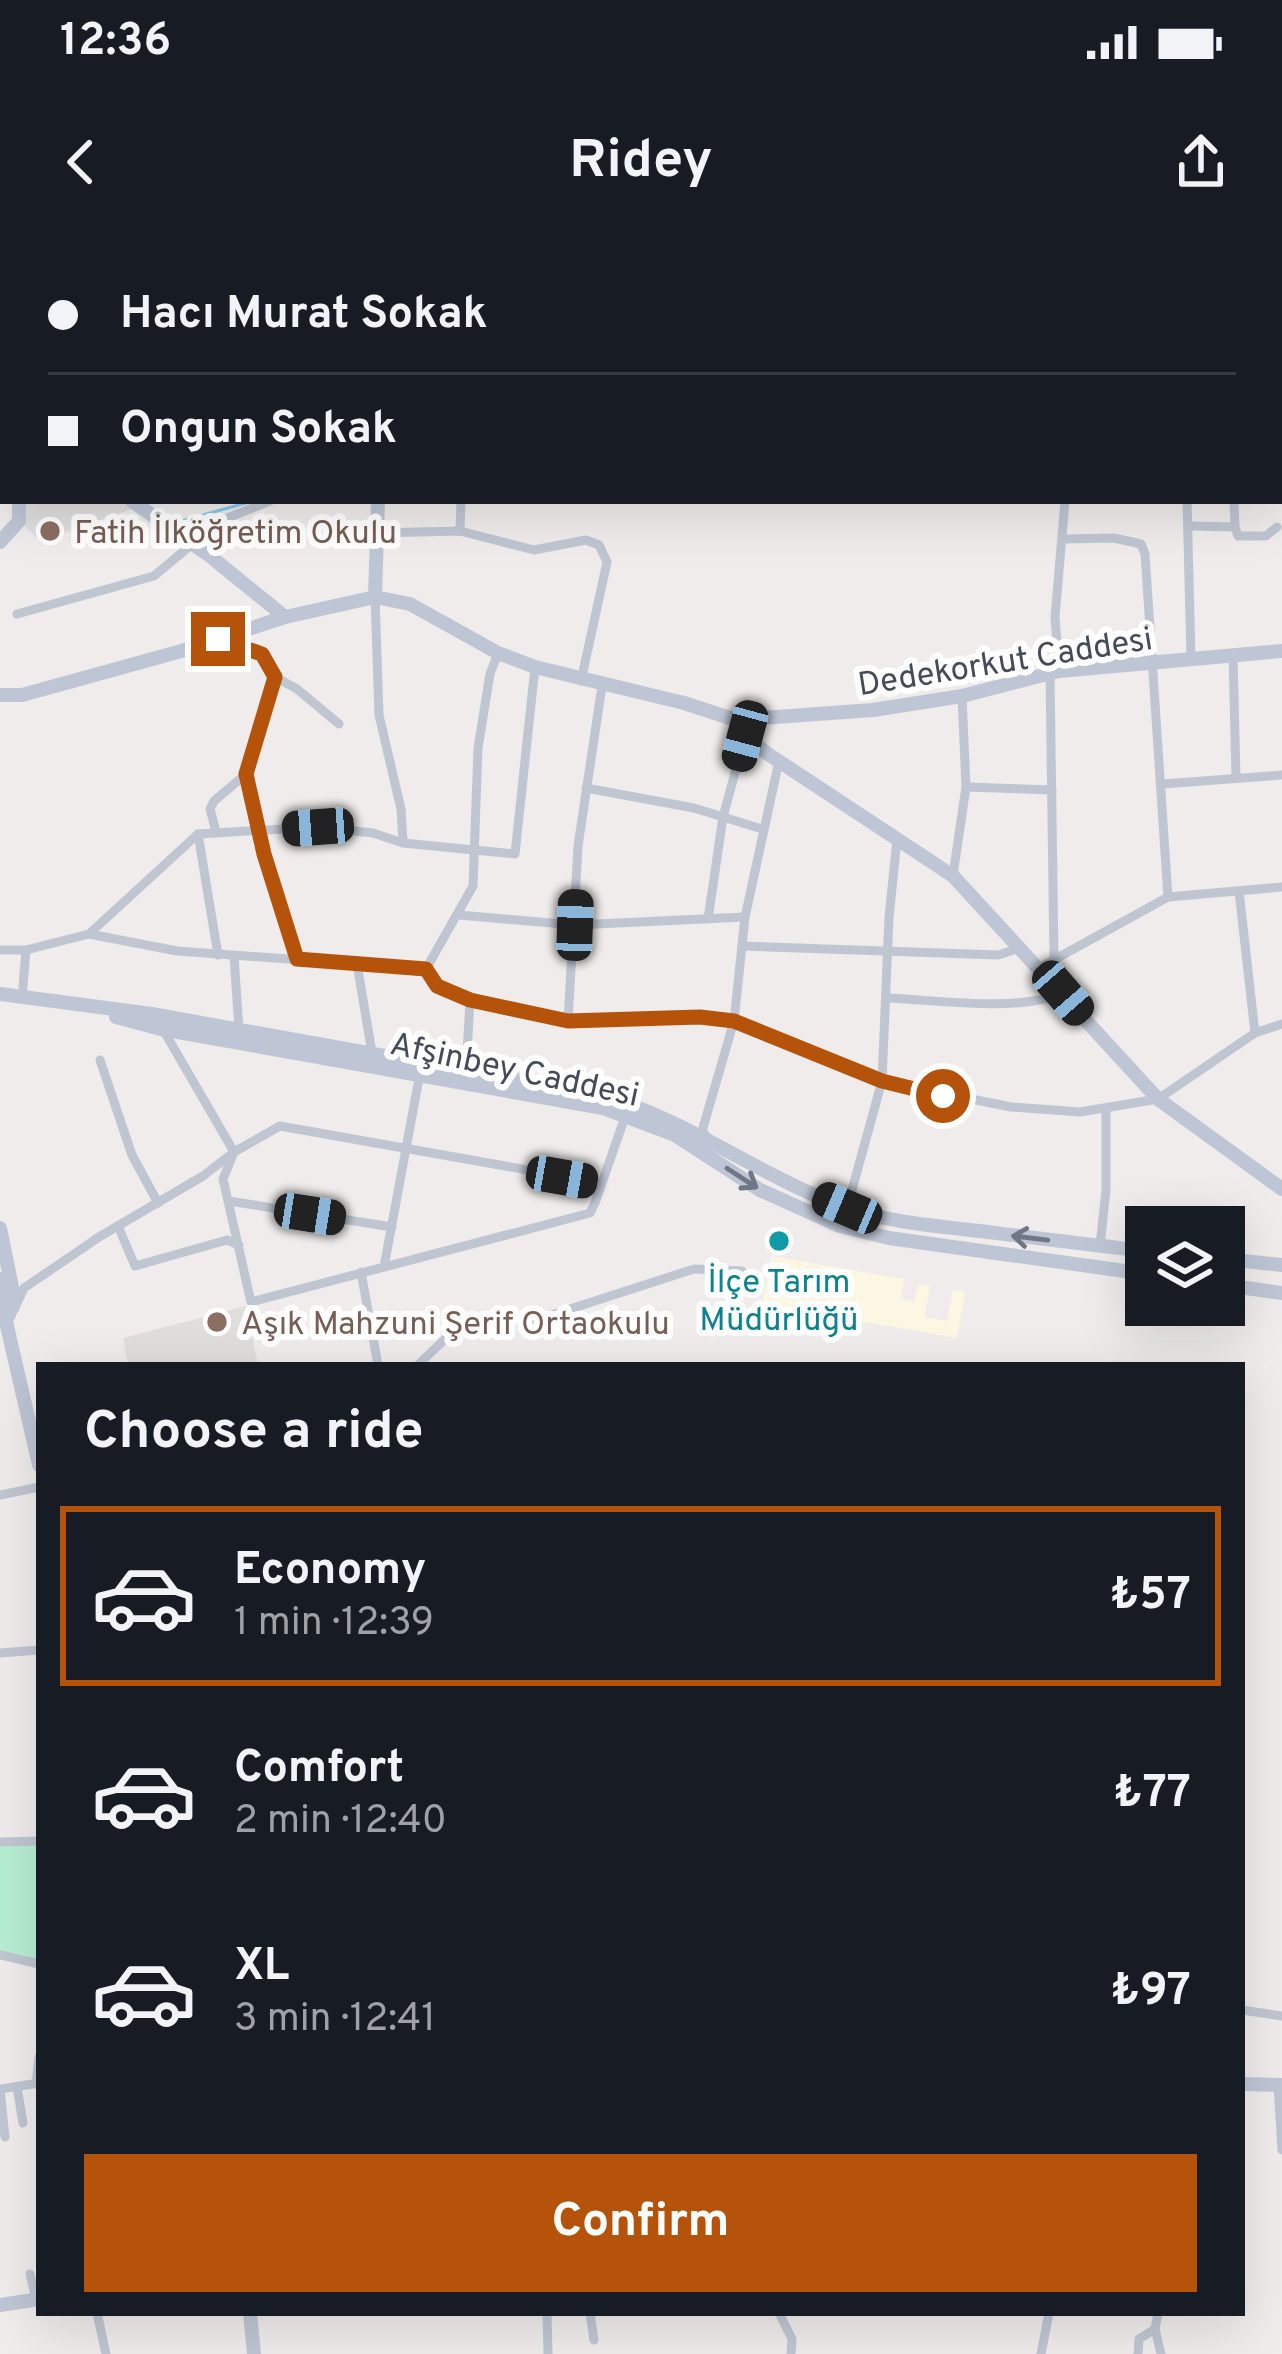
<!DOCTYPE html>
<html lang="en">
<head>
<meta charset="utf-8">
<style>
	:root { --surface:#171b24; --page:#242831; --text:#f1f3f6; --muted:#9ea1a6; --line:#363941; --accent:#b45309 }
	body { margin:0; font-family:Overpass,sans-serif; background:var(--page); color:var(--text); height:100vh; display:flex; flex-direction:column; font-size:45px; white-space:nowrap }
	* { box-sizing:border-box; margin:0 }
	p { font-size:39px; color:var(--muted) }
	.icon { flex:none; width:66px; height:66px; fill:none; stroke:currentColor; stroke-width:2; stroke-linecap:round; stroke-linejoin:round }
	.map { position:relative; flex:1; overflow:hidden }
	.sheet { position:absolute; left:36px; top:1122px; width:1209px; height:954px; display:flex; flex-direction:column; background:var(--surface); border-radius:0px; box-shadow:0 12px 48px #0002 }
	.sheet>* { flex:none }
	.banner { position:absolute; left:0px; top:0px; width:1284px; height:264px; box-shadow:0 12px 48px #0002; display:grid; align-content:center; height:264px; padding:0 48px; background:var(--surface) }
	.buttons { position:absolute; left:1125px; top:966px; display:grid; gap:24px }
	.buttons a { display:grid; place-items:center; width:120px; height:120px; border-radius:0px; background:var(--surface); box-shadow:0 12px 48px #0002; font-size:60px }
	.end { position:absolute; width:54px; height:54px; margin:-27px; border:15px solid #b45309; background:#fff; box-shadow:0 0 0 6px #fff }
	.from { border-radius:50% }
	.car { position:absolute; width:36px; height:72px; margin:-36px -18px; border-radius:15px; box-shadow:0 0 9px 3px #0007; background:linear-gradient(#222 24%,#8ab4d8 0 40%,#222 0 76%,#8ab4d8 0 86%,#222 0) }
	.banner b { display:flex; align-items:center; gap:42px; height:114px; font-size:45px }
	.banner b+b { border-top:3px solid var(--line) }
	.banner i { width:30px; height:30px; background:var(--text) }
	ul { padding:0; list-style:none }
	li { display:flex; align-items:center; gap:36px; height:180px; margin:0 24px 18px; padding:0 24px; border:6px solid transparent; border-radius:0px }
	li div { flex:1 }
	li b { display:block; font-size:45px }
	li em { font-style:normal; font-weight:700 }
	li.active { border-color:var(--accent) }
	li>.icon { width:108px; height:108px; stroke-width:1.5 }
	h2 { padding:0 48px; font-size:54px; line-height:144px }
	.action { display:flex; gap:24px; margin-top:auto; padding:24px 48px }
	.action a { flex:1; height:138px; border-radius:0px; background:var(--accent); color:#fff; font-size:48px; font-weight:700; line-height:138px; text-align:center }
	.status { display:flex; justify-content:space-between; align-items:center; height:84px; padding:0 60px; background:var(--surface); direction:ltr }
	.status svg { height:33px; fill:currentColor }
	header { display:flex; justify-content:space-between; align-items:center; height:156px; padding:0 48px; background:var(--surface); font-size:54px; font-weight:700 }
	.map>svg:first-child { display:block }
</style>
</head>
<body>
<div class="status"><b>12:36</b><svg viewBox="0 0 49 12"><path d="M0 12V9h3v3zM5 12V6h3v6zM10 12V3h3v9zM15 12V0h3v12zM26 1h20v11H26zM47 4h2v5h-2z"/></svg></div>
<header><svg class="icon" aria-label="back" viewBox="0 0 24 24"><path d="M15 5l-7 7 7 7"/></svg>Ridey<svg class="icon" aria-label="share" viewBox="0 0 24 24"><path d="M12 15V3M7 8l5-5 5 5M5 13v7h14v-7"/></svg></header>
<div class="map">
<svg width="1282" height="2114" viewBox="0 0 1282 2114">
	<rect width="100%" height="100%" fill="#efeceb"/>
	<polygon fill="#fbf7e3" points="771,1016 904,1039 901,1059 914,1062 918,1044 930,1046 925,1077 947,1081 953,1050 965,1052 957,1098 762,1064"/>
	<g fill="#e0dddd">
		<polygon points="19,261 121,261 132,269 41,301 19,281"/>
		<polygon points="246,1066 258,1125 128,1125 123,1098"/>
	</g>
	<polygon fill="#b8eed4" points="0,1602 39,1602 39,1722 0,1714"/>
	<g fill="none" stroke-linecap="round" stroke-linejoin="round">
		<g stroke="#85c9eb" stroke-width="3">
			<polyline points="1281,147 1282,146"/>
			<polyline points="174,283 253,261"/>
		</g>
		<g stroke="#bfc6d2" stroke-width="9">
			<polyline points="532,0 533,3"/>
			<polyline points="747,0 747,3"/>
			<polyline points="797,0 797,3"/>
			<polyline points="844,0 845,3"/>
			<polyline points="925,0 925,3"/>
			<polyline points="1088,0 1089,3"/>
			<polyline points="80,3 81,0"/>
			<polyline points="230,3 230,0"/>
			<polyline points="987,3 993,0"/>
			<polyline points="0,124 3,122"/>
			<polyline points="1281,128 1282,127"/>
			<polyline points="1187,261 1191,417"/>
			<polyline points="1234,261 1235,287"/>
			<polyline points="1188,286 1235,287 1238,296 1266,296 1277,287"/>
			<polyline points="460,291 461,261"/>
			<polyline points="375,293 460,291 534,310 586,300 599,305 607,322 581,441"/>
			<polyline points="1063,299 1114,298 1141,304 1145,314 1168,657"/>
			<polyline points="375,357 379,475 401,569 403,603"/>
			<polyline points="17,374 154,336 220,281 270,261"/>
			<polyline points="217,399 262,414 275,437 246,534 264,614 297,719"/>
			<polyline points="1233,414 1236,538"/>
			<polyline points="1059,431 1055,377 1065,261"/>
			<polyline points="1050,433 1054,720"/>
			<polyline points="275,437 297,449 339,484"/>
			<polyline points="1163,544 1282,535"/>
			<polyline points="966,547 1052,550"/>
			<polyline points="586,548 694,568 762,589"/>
			<polyline points="216,592 210,569 214,561 246,534"/>
			<polyline points="198,594 218,715"/>
			<polyline points="953,635 966,547 962,456"/>
			<polyline points="1239,651 1255,793"/>
			<polyline points="459,675 575,685 745,677"/>
			<polyline points="708,679 723,577 745,496"/>
			<polyline points="89,694 177,711 426,729 473,646 478,508 490,434 498,413"/>
			<polyline points="742,706 998,715 1020,708"/>
			<polyline points="0,710 26,710"/>
			<polyline points="234,716 239,790"/>
			<polyline points="357,724 372,813"/>
			<polyline points="1039,728 1168,657 1282,647"/>
			<polyline points="426,729 437,746 470,761 568,781 700,777 734,781 882,841 1011,867 1080,872 1158,859 1255,793 1282,784"/>
			<polyline points="22,758 26,710 89,694 198,594 318,587 373,593 403,603 515,614 535,427"/>
			<path d="M887 758C937 760 1015 772 1061 754"/>
			<polyline points="568,781 578,606 602,446"/>
			<polyline points="100,820 132,915 158,963"/>
			<polyline points="466,830 470,761"/>
			<polyline points="708,898 702,891 734,781 745,677 779,521"/>
			<polyline points="601,943 280,886 234,912 223,939 251,1062 590,973 595,963 626,874"/>
			<polyline points="229,961 392,987"/>
			<polyline points="847,968 882,841 889,677 897,600"/>
			<polyline points="118,986 135,1026 227,1000 239,1005"/>
			<polyline points="1100,1006 1106,950 1106,870"/>
			<polyline points="384,1027 420,833"/>
			<polyline points="361,1032 378,1125"/>
			<polyline points="14,1070 24,1048 99,997 203,936 234,912 161,786"/>
			<polyline points="418,1125 447,1097 468,1083 539,1079 694,1029 742,1031"/>
			<polyline points="0,1255 39,1247"/>
			<polyline points="0,1413 39,1410"/>
			<polyline points="0,1602 39,1601"/>
			<polyline points="0,1715 39,1724"/>
			<polyline points="1242,1770 1282,1776"/>
			<polyline points="36,1844 39,1817"/>
			<polyline points="1278,1845 1282,1910"/>
			<polyline points="17,1847 23,1883"/>
			<polyline points="5,1897 0,1849 39,1843"/>
			<polyline points="30,2034 36,2060"/>
			<polyline points="97,2073 106,2114"/>
			<polyline points="547,2073 548,2114"/>
			<polyline points="590,2073 594,2100"/>
			<polyline points="779,2073 792,2099 791,2114"/>
			<polyline points="1158,2073 1155,2089 1161,2114"/>
			<polyline points="1041,2114 1049,2073"/>
			<polyline points="1138,2114 1139,2099 1155,2089"/>
		</g>
		<g stroke="#bec6d5" stroke-width="14">
			<polyline points="383,0 383,3"/>
			<polyline points="663,3 679,0"/>
			<polyline points="0,209 3,210"/>
			<polyline points="132,261 210,316 285,377"/>
			<polyline points="0,302 19,281 19,261"/>
			<polyline points="375,357 378,261"/>
			<polyline points="0,455 22,455 185,410 285,377 375,357 410,364 498,413 535,427 684,463 736,480 745,496 768,514 953,636 1158,859 1282,949"/>
			<polyline points="736,480 873,470 962,456 1059,431 1282,411"/>
			<path d="M0 754 152 774 601 855C688 880 759 936 844 967 887 982 935 986 980 991 1036 998 1091 1005 1146 1011"/>
			<polyline points="116,777 161,789 603,868 675,895 760,950 840,986 889,998 1146,1034"/>
			<polyline points="0,988 13,1052 9,1075"/>
			<polyline points="1224,1019 1282,1025"/>
			<polyline points="0,1039 7,1086 39,1225"/>
			<polyline points="1224,1045 1282,1053"/>
			<polyline points="1242,1844 1282,1845"/>
			<polyline points="0,2065 39,2059"/>
			<polyline points="250,2073 254,2114"/>
		</g>
	</g>
	<defs><path id="oneway-shaft" d="M-6 0H5M1.5-3L5.5 0L1.5 3" fill="none" stroke-width="1.6" stroke-linecap="round" stroke-linejoin="round" transform="scale(3)"/></defs>
	<g stroke="#6f7784">
		<use href="#oneway-shaft" transform="translate(742 938) rotate(33)"/>
		<use href="#oneway-shaft" transform="translate(1030 998) rotate(-173)"/>
	</g>
	<g fill="none" stroke-linecap="round" stroke-linejoin="round">
		<polyline stroke="#b45309" stroke-width="15" points="218,399 262,414 275,437 246,534 264,614 297,719 426,729 437,746 470,760 568,781 700,777 734,781 882,841 943,856"/>
	</g>
	<g fill="#8d6e63" stroke="#fff" stroke-width="4.5">
		<circle cx="50" cy="291" r="12"/>
		<circle cx="217" cy="1082" r="12"/>
	</g>
	<circle fill="#0f9aa8" stroke="#fff" stroke-width="4.5" cx="779" cy="1001" r="12"/>
	<g text-anchor="middle" stroke-width="12" stroke-linejoin="round" paint-order="stroke">
		<g font-size="33" fill="#785e54" stroke="#fff" text-anchor="start">
			<text x="74" y="303">Fatih İlköğretim Okulu</text>
			<text x="241" y="1094">Aşık Mahzuni Şerif Ortaokulu</text>
		</g>
		<g font-size="33" fill="#444c59" stroke="#fff">
			<text transform="translate(1005 420) rotate(-9)" y="12">Dedekorkut Caddesi</text>
			<text transform="translate(515 828) rotate(12)" y="12">Afşinbey Caddesi</text>
		</g>
		<g font-size="33" fill="#0d838f" stroke="#fff">
			<text x="779" y="1052">İlçe Tarım<tspan x="779" dy="38">Müdürlüğü</tspan></text>
		</g>
	</g>
</svg>
<div class="buttons">
<a><svg class="icon" aria-label="layers" viewBox="0 0 24 24"><path d="M12 4l9 5-9 5-9-5zM3 14l9 5 9-5"/></svg></a>
</div>
<i class="end from" style="left:943px;top:856px"></i>
<i class="end" style="left:218px;top:399px"></i>
<i class="car" style="left:745px;top:496px;rotate:195deg"></i>
<i class="car" style="left:318px;top:587px;rotate:266deg"></i>
<i class="car" style="left:575px;top:685px;rotate:2deg"></i>
<i class="car" style="left:1063px;top:753px;rotate:139deg"></i>
<i class="car" style="left:562px;top:937px;rotate:100deg"></i>
<i class="car" style="left:847px;top:968px;rotate:293deg"></i>
<i class="car" style="left:310px;top:974px;rotate:99deg"></i>
<div class="banner">
<b><i class="from"></i>Hacı Murat Sokak</b>
<b><i></i>Ongun Sokak</b>
</div>
<section class="sheet">
<h2>Choose a ride</h2>
<ul>
<li class="active"><svg class="icon" aria-label="car" viewBox="0 0 24 24"><path d="M5 17H2v-5l4-1 3-4h7l3 4 3 1v5h-3M9 17h6M6 11h13"/><circle cx="7" cy="17" r="2"/><circle cx="17" cy="17" r="2"/></svg><div><b>Economy</b><p>1 min · 12:39</p></div><em>₺57</em></li>
<li><svg class="icon" aria-label="car" viewBox="0 0 24 24"><path d="M5 17H2v-5l4-1 3-4h7l3 4 3 1v5h-3M9 17h6M6 11h13"/><circle cx="7" cy="17" r="2"/><circle cx="17" cy="17" r="2"/></svg><div><b>Comfort</b><p>2 min · 12:40</p></div><em>₺77</em></li>
<li><svg class="icon" aria-label="car" viewBox="0 0 24 24"><path d="M5 17H2v-5l4-1 3-4h7l3 4 3 1v5h-3M9 17h6M6 11h13"/><circle cx="7" cy="17" r="2"/><circle cx="17" cy="17" r="2"/></svg><div><b>XL</b><p>3 min · 12:41</p></div><em>₺97</em></li>
</ul>
<div class="action"><a>Confirm</a></div>
</section>
</div>
</body>
</html>
